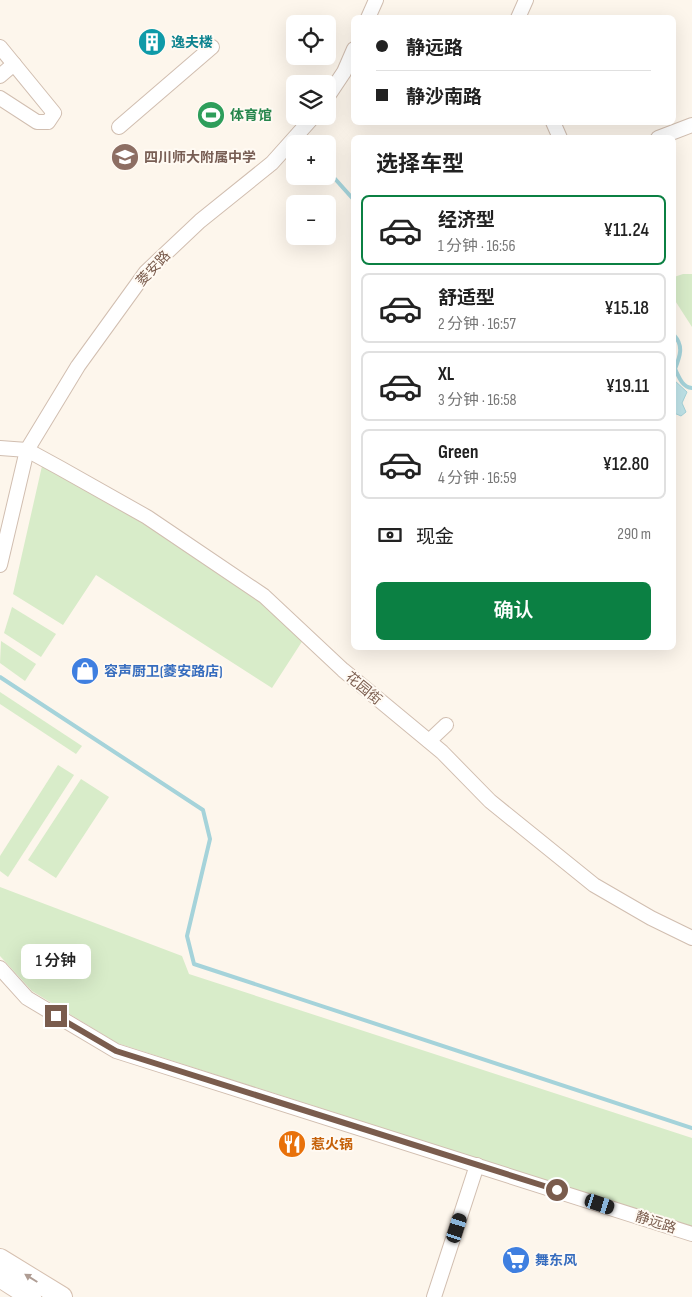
<!DOCTYPE html>
<html lang="zh">
<head>
<meta charset="utf-8">
<style>
	:root { --surface:#fff; --page:#f2f2f2; --text:#222; --muted:#767676; --line:#e0e0e0; --accent:#0b8043 }
	body { margin:0; font-family:"Sofia Sans Condensed","Noto Sans SC",sans-serif; background:var(--page); color:var(--text); height:100vh; display:flex; flex-direction:column; font-size:19px; white-space:nowrap }
	* { box-sizing:border-box; margin:0 }
	p { font-size:16px; color:var(--muted) }
	.icon { flex:none; width:28px; height:28px; fill:none; stroke:currentColor; stroke-width:2; stroke-linecap:round; stroke-linejoin:round }
	.map { position:relative; flex:1; overflow:hidden }
	.side { position:absolute; left:351px; top:135px; width:325px; height:515px; display:flex; flex-direction:column; background:var(--surface); border-radius:8px; box-shadow:0 5px 20px #0002 }
	.side>* { flex:none }
	.top-card { position:absolute; left:351px; top:15px; width:325px; height:110px; border-radius:8px; box-shadow:0 5px 20px #0002; display:grid; align-content:center; height:110px; padding:0 25px; background:var(--surface) }
	.fabs { position:absolute; left:286px; top:15px; display:grid; gap:10px }
	.fabs a { display:grid; place-items:center; width:50px; height:50px; border-radius:8px; background:var(--surface); box-shadow:0 5px 20px #0002; font-size:25px }
	.end { position:absolute; width:22px; height:22px; margin:-11px; border:6px solid #7a5c4d; background:#fff; box-shadow:0 0 0 2px #fff }
	.from { border-radius:50% }
	.bubble { position:absolute; height:35px; border-radius:8px; background:var(--surface); box-shadow:0 5px 20px #0002; font-size:16px; font-weight:600; line-height:35px; text-align:center }
	.car { position:absolute; width:15px; height:30px; margin:-15px -8px; border-radius:6px; box-shadow:0 0 4px 1px #0007; background:linear-gradient(#222 24%,#8ab4d8 0 40%,#222 0 76%,#8ab4d8 0 86%,#222 0) }
	.top-card b { display:flex; align-items:center; gap:18px; height:48px; font-size:19px }
	.top-card b+b { border-top:1px solid var(--line) }
	.top-card i { width:12px; height:12px; background:var(--text) }
	ul { padding:0; list-style:none }
	li { display:flex; align-items:center; gap:15px; height:70px; margin:0 10px 8px; padding:0 15px; border:2px solid var(--line); border-radius:8px }
	li div { flex:1 }
	li b { display:block; font-size:19px }
	li em { font-style:normal; font-weight:600 }
	li.current { border-color:var(--accent) }
	li>.icon { width:45px; height:45px; stroke-width:1.5 }
	h2 { padding:0 25px; font-size:22px; line-height:60px }
	.pay { display:flex; align-items:center; gap:12px; height:55px; padding:0 25px; font-size:19px }
	.pay p { margin-inline-start:auto }
	.primary-button { display:flex; gap:10px; margin-top:auto; padding:10px 25px }
	.primary-button a { flex:1; height:58px; border-radius:8px; background:var(--accent); color:#fff; font-size:20px; font-weight:600; line-height:58px; text-align:center }
	.map>svg:first-child { display:block }
</style>
</head>
<body>
<div class="map">
<svg width="692" height="1297" viewBox="0 0 692 1297">
	<rect width="100%" height="100%" fill="#fdf6ec"/>
	<g fill="#d8ecc9">
		<polygon points="683,274 692,274 692,327 674,299 674,277"/>
		<polygon points="42,466 144,522 258,600 303,640 272,688 96,575 63,625 13,594"/>
		<polygon points="12,607 56,634 41,657 4,633"/>
		<polygon points="1,641 36,664 25,681 0,663"/>
		<polygon points="0,692 82,746 76,754 0,704"/>
		<polygon points="58,765 74,775 8,877 0,871 0,856"/>
		<polygon points="81,779 109,797 56,878 28,860"/>
		<polygon points="0,887 182,956 189,974 692,1138 692,1227 117,1043 32,991 0,956"/>
	</g>
	<polygon fill="#bfe3e8" stroke="#a5d3da" points="674,380 687,392 682,403 686,412 681,416 674,413"/>
	<g fill="none" stroke-linecap="round" stroke-linejoin="round">
		<g stroke="#a5d3da" stroke-width="4">
			<polyline points="328,171 354,200"/>
			<path d="M674 335C684 346 680 356 675 369 679 377 682 387 692 388"/>
			<polyline points="0,677 203,810 210,839 187,936 194,964 692,1128"/>
		</g>
		<defs>
			<g id="street">
				<polyline points="368,18 376,0"/>
				<polyline points="518,18 526,0"/>
				<polyline points="0,47 54,113 48,122 37,122 0,98"/>
				<polyline points="0,76 14,64"/>
				<polyline points="328,96 344,72 354,49"/>
				<polyline points="553,122 560,138"/>
				<polyline points="119,127 212,47"/>
				<polyline points="658,138 692,125"/>
				<polyline points="0,448 27,450 60,468 147,517 264,596 343,670 442,752 490,801 594,885 651,918 692,938"/>
				<polyline points="0,565 27,450 78,366 146,272 200,221 272,163 314,116"/>
				<polyline points="429,741 446,725"/>
				<polyline points="0,968 27,998 116,1051 692,1234"/>
				<polyline points="434,1297 477,1165"/>
			</g>
			<g id="secondary">
				<polyline points="0,1259 62,1297"/>
				<polyline points="0,1277 31,1297"/>
			</g>
		</defs>
		<use href="#street" stroke="#d1beb0" stroke-width="16"/>
		<use href="#secondary" stroke="#d6c0b0" stroke-width="22"/>
		<use href="#street" stroke="#fff" stroke-width="14"/>
		<use href="#secondary" stroke="#fff" stroke-width="20"/>
	</g>
	<defs><path id="oneway-solid" d="M-6-.8H1V-3.2L6.5 0L1 3.2V.8H-6Z" transform="scale(1.25)"/></defs>
	<use fill="#af9d94" href="#oneway-solid" transform="translate(31 1278) rotate(-148)"/>
	<g fill="none" stroke-linecap="round" stroke-linejoin="round">
		<polyline stroke="#7a5c4d" stroke-width="6" points="56,1016 116,1051 557,1190"/>
	</g>
	<defs>
		<symbol id="building-disc" viewBox="-11 -11 22 22"><circle r="9.5" fill="#0f9aa8" stroke="#fffaf3"/><path d="M-4-6H4V6H1V3H-1V6H-4ZM-2.5-4.3h1.7v1.8h-1.7ZM.8-4.3h1.7v1.8H.8ZM-2.5-1h1.7V.8h-1.7ZM.8-1h1.7V.8H.8Z" fill="#fff"/></symbol>
		<symbol id="stadium-disc" viewBox="-11 -11 22 22"><circle r="9.5" fill="#2e9e5b" stroke="#fffaf3"/><path d="M0-5a6.5 5 0 1 0 0 10a6.5 5 0 1 0 0-10ZM-3.5-1.8h7v3.6h-7Z" fill="#fff"/></symbol>
		<symbol id="school-disc" viewBox="-11 -11 22 22"><circle r="9.5" fill="#8d6e63" stroke="#fffaf3"/><path d="M0-5L7-2L0 1L-7-2ZM-4 1L0 2.5L4 1V4Q0 6-4 4Z" fill="#fff"/></symbol>
		<symbol id="shop-disc" viewBox="-11 -11 22 22"><circle r="9.5" fill="#3f7fe0" stroke="#fffaf3"/><path d="M-5-2.5h2.3a2.7 3.5 0 0 1 5.4 0H5L5.5 6h-11ZM-1.5-2.5h3a1.5 2.3 0 0 0-3 0Z" fill="#fff"/></symbol>
		<symbol id="restaurant-disc" viewBox="-11 -11 22 22"><circle r="9.5" fill="#e8710a" stroke="#fffaf3"/><path d="M-5-6h1v4h1v-4h1v4h1v-4h1v5L-1.5 .5V6h-2V.5L-5-1ZM5-6V6H3V1.5H1.5Q1.5-4 5-6Z" fill="#fff"/></symbol>
		<symbol id="supermarket-disc" viewBox="-11 -11 22 22"><circle r="9.5" fill="#3f7fe0" stroke="#fffaf3"/><path d="M-6-5.5h2.5l.6 2H6L4.5 2H-2.5L-4.4-4H-6ZM-1.5 3.2a1.3 1.3 0 1 0 .1 0ZM3 3.2a1.3 1.3 0 1 0 .1 0Z" fill="#fff"/></symbol>
	</defs>
	<g fill-rule="evenodd">
		<use href="#building-disc" x="136" y="26" width="32" height="32"/>
		<use href="#stadium-disc" x="195" y="99" width="32" height="32"/>
		<use href="#school-disc" x="109" y="141" width="32" height="32"/>
		<use href="#shop-disc" x="69" y="655" width="32" height="32"/>
		<use href="#restaurant-disc" x="276" y="1128" width="32" height="32"/>
		<use href="#supermarket-disc" x="500" y="1244" width="32" height="32"/>
	</g>
	<g text-anchor="middle" stroke-width="4" stroke-linejoin="round" paint-order="stroke">
		<g font-size="14" font-weight="bold" fill="#0d838f" stroke="#fffaf3" text-anchor="start">
			<text x="171" y="47">逸夫楼</text>
		</g>
		<g font-size="14" font-weight="bold" fill="#27864d" stroke="#fffaf3" text-anchor="start">
			<text x="230" y="120">体育馆</text>
		</g>
		<g font-size="14" font-weight="bold" fill="#785e54" stroke="#fffaf3" text-anchor="start">
			<text x="144" y="162">四川师大附属中学</text>
		</g>
		<g font-size="14" fill="#7a5c4d" stroke="#fffaf3">
			<text transform="translate(153 268) rotate(-47)" y="5">菱安路</text>
			<text transform="translate(364 688) rotate(40)" y="5">花园街</text>
			<text transform="translate(656 1222) rotate(18)" y="5">静远路</text>
		</g>
		<g font-size="14" font-weight="bold" fill="#366cbe" stroke="#fffaf3" text-anchor="start">
			<text x="104" y="676">容声厨卫(菱安路店)</text>
			<text x="535" y="1265">舞东风</text>
		</g>
		<g font-size="14" font-weight="bold" fill="#c56008" stroke="#fffaf3" text-anchor="start">
			<text x="311" y="1149">惹火锅</text>
		</g>
	</g>
</svg>
<div class="fabs">
<a><svg class="icon" aria-label="locate" viewBox="0 0 24 24"><circle cx="12" cy="12" r="6"/><path d="M12 2v4M12 18v4M2 12h4M18 12h4"/></svg></a>
<a><svg class="icon" aria-label="layers" viewBox="0 0 24 24"><path d="M12 4l9 5-9 5-9-5zM3 14l9 5 9-5"/></svg></a>
<a>+</a>
<a>−</a>
</div>
<i class="end from" style="left:557px;top:1190px"></i>
<i class="end" style="left:56px;top:1016px"></i>
<div class="bubble" style="left:21px;top:944px;width:70px">1 分钟</div>
<i class="car" style="left:600px;top:1204px;rotate:108deg"></i>
<i class="car" style="left:457px;top:1228px;rotate:18deg"></i>
<div class="top-card">
<b><i class="from"></i>静远路</b>
<b><i></i>静沙南路</b>
</div>
<section class="side">
<h2>选择车型</h2>
<ul>
<li class="current"><svg class="icon" aria-label="car" viewBox="0 0 24 24"><path d="M5 17H2v-5l4-1 3-4h7l3 4 3 1v5h-3M9 17h6M6 11h13"/><circle cx="7" cy="17" r="2"/><circle cx="17" cy="17" r="2"/></svg><div><b>经济型</b><p>1 分钟 · 16:56</p></div><em>¥11.24</em></li>
<li><svg class="icon" aria-label="car" viewBox="0 0 24 24"><path d="M5 17H2v-5l4-1 3-4h7l3 4 3 1v5h-3M9 17h6M6 11h13"/><circle cx="7" cy="17" r="2"/><circle cx="17" cy="17" r="2"/></svg><div><b>舒适型</b><p>2 分钟 · 16:57</p></div><em>¥15.18</em></li>
<li><svg class="icon" aria-label="car" viewBox="0 0 24 24"><path d="M5 17H2v-5l4-1 3-4h7l3 4 3 1v5h-3M9 17h6M6 11h13"/><circle cx="7" cy="17" r="2"/><circle cx="17" cy="17" r="2"/></svg><div><b>XL</b><p>3 分钟 · 16:58</p></div><em>¥19.11</em></li>
<li><svg class="icon" aria-label="car" viewBox="0 0 24 24"><path d="M5 17H2v-5l4-1 3-4h7l3 4 3 1v5h-3M9 17h6M6 11h13"/><circle cx="7" cy="17" r="2"/><circle cx="17" cy="17" r="2"/></svg><div><b>Green</b><p>4 分钟 · 16:59</p></div><em>¥12.80</em></li>
</ul>
<div class="pay"><svg class="icon" aria-label="cash" viewBox="0 0 24 24"><path d="M3 7h18v10H3z"/><circle cx="12" cy="12" r="2"/></svg>现金<p>290 m</p></div>
<div class="primary-button"><a>确认</a></div>
</section>
</div>
</body>
</html>
